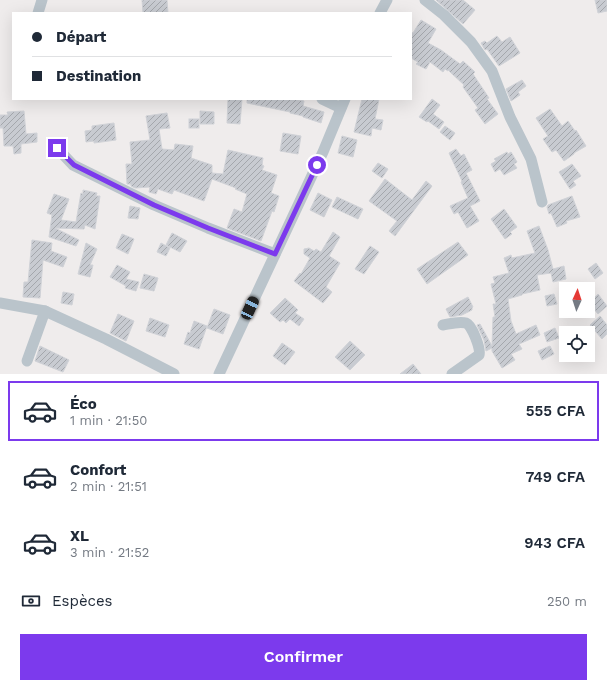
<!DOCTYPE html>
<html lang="fr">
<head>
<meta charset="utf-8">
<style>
	:root { --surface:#fff; --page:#f2f2f3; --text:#1f2937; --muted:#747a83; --line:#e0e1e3; --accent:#7c3aed }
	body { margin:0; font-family:"Work Sans",sans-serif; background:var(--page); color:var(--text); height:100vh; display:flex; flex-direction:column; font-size:15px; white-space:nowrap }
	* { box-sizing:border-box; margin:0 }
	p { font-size:13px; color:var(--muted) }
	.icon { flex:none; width:22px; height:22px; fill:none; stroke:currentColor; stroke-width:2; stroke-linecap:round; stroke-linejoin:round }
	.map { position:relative; height:374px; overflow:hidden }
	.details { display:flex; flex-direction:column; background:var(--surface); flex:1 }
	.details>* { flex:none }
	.top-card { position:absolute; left:12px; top:12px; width:400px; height:88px; border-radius:0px; box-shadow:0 4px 16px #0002; display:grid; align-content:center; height:88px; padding:0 20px; background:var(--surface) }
	.needle { width:26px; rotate:3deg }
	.fabs { position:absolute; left:559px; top:282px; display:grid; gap:8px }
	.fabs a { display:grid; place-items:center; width:36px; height:36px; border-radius:0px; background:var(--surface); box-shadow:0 4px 16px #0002; font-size:20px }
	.end { position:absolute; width:18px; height:18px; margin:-9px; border:5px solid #7c3aed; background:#fff; box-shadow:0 0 0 2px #fff }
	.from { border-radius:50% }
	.car { position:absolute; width:12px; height:24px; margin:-12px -6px; border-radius:5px; box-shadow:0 0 3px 1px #0007; background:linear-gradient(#222 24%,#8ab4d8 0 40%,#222 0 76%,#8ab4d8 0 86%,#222 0) }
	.top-card b { display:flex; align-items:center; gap:14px; height:38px; font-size:15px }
	.top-card b+b { border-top:1px solid var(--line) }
	.top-card i { width:10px; height:10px; background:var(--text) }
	ul { padding:7px 0 0; list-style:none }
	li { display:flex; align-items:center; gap:12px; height:60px; margin:0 8px 6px; padding:0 12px; border:2px solid transparent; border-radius:0px }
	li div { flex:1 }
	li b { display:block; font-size:15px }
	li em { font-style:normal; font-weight:600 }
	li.active { border-color:var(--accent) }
	li>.icon { width:36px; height:36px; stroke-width:1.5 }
	.pay { display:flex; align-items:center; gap:10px; height:44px; padding:0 20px; font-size:15px }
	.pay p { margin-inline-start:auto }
	.primary-button { display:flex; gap:8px; margin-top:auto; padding:8px 20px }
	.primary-button a { flex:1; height:46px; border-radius:0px; background:var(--accent); color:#fff; font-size:16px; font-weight:600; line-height:46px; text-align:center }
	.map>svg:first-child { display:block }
</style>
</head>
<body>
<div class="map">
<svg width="607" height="374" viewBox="0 0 607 374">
	<defs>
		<pattern id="building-hatch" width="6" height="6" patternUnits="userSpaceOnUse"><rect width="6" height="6" fill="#c8cbd1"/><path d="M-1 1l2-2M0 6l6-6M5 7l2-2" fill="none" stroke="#a4a7ac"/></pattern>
	</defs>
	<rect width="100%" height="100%" fill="#efecec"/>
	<g fill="url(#building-hatch)" stroke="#d0d2d7">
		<polygon points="142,0 167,0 168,13 143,13"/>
		<polygon points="436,0 463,0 475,10 463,24"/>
		<polygon points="595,0 607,0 607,11 598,13"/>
		<polygon points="421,20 436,29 428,43 441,50 460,64 463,61 475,72 473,74 489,98 487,99 498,114 485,124 475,110 478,108 463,87 464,85 448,70 448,71 445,69 443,72 430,62 426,69 416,64 418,62 411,58 411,32 413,33"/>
		<polygon points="497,36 502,42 510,37 520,53 499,66 487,49 485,50 481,43 485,41 487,43"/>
		<polygon points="522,80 526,86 518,92 520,95 511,101 506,89"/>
		<polygon points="228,99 242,99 240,124 227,123"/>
		<polygon points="247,99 294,99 304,101 303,106 324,112 321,123 303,117 303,116 290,113 290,112 247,103"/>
		<polygon points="362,99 379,99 375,119 383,120 381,130 372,128 371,136 354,132"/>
		<polygon points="432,99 440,105 433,114 444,122 439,129 428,121 427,122 419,117"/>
		<polygon points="550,109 562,126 568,121 575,131 576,130 586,146 574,153 574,154 564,161 556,150 552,152 543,139 548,136 536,118"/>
		<polygon points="24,111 26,134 37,133 37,142 21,144 21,153 14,154 13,146 4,146 3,128 0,128 0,115 8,115 7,112"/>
		<polygon points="200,111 214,112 214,124 200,124"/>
		<polygon points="167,113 170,128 159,129 162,149 174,150 175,144 193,146 191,158 212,165 212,173 223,174 228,150 263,158 262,165 264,166 262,170 277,175 271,193 279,196 274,212 272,211 261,241 227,228 234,209 242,212 247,194 235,189 236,188 212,179 204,201 174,190 172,194 158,189 156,194 149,192 150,187 135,188 131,186 131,184 127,184 126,164 132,164 130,142 150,140 146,116"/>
		<rect x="189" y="119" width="10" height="9"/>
		<polygon points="114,123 116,140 94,143 94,141 86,142 85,131 92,130 92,126"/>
		<polygon points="445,126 455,133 450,140 440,132"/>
		<polygon points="283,133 301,136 298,154 280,151"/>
		<polygon points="342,136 357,140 353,157 338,153"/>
		<polygon points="456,149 461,156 464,154 472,170 466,173 480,201 470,206 479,221 467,228 458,212 454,214 450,206 468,198 461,182 462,181 449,153"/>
		<polygon points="507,152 508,154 511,152 517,162 514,164 517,168 504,175 500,169 495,172 491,164 496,161 494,159"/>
		<polygon points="378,163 388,169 382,178 372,171"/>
		<polygon points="572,164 581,176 573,181 576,185 570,189 559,172"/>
		<polygon points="385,179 412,200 426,181 432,186 395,236 389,231 397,221 369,201"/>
		<polygon points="83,190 97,193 96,196 100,196 95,229 85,225 84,229 55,228 79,240 76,246 49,237 52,215 47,213 54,194 69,199 61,220 76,222 81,193 83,194"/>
		<polygon points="318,193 332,200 324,217 310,210"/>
		<polygon points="572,196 580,217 566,221 567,223 557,227 551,213 549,214 547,207 548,205"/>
		<polygon points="337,197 363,209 358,219 332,207"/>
		<polygon points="130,206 140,208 138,219 128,218"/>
		<polygon points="504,209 517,227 510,232 512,234 505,239 491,219"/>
		<polygon points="539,226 548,250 553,269 564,266 566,279 553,282 551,273 537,275 540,290 522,294 522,295 508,299 511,321 516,334 536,325 540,335 519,344 522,349 511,354 515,360 502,368 492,351 492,348 486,351 484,340 477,325 480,324 492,346 493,317 495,317 493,304 496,304 491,284 495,283 493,277 509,273 504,258 511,255 512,258 535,253 527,231"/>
		<polygon points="333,232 340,237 329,256 340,263 326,287 332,292 323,303 294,281 300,273 301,274 310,258 304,254 304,249 309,248 314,251 316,249 321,252"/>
		<polygon points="172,233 187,241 180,252 166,245"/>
		<polygon points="122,234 134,239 128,254 116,248"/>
		<polygon points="32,240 52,243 51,251 67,257 63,267 43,260 40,298 23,297 24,282 28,282"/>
		<polygon points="458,242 468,255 427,284 417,269"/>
		<polygon points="86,243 97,249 90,265 93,265 90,277 78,274"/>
		<polygon points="161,243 170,248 166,256 157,252"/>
		<polygon points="370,246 379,252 364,274 355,269"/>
		<polygon points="596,263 603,273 595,279 588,269"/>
		<polygon points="117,265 130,272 126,279 139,282 136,291 125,288 126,286 110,277"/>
		<polygon points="144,274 158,278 154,291 140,288"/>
		<polygon points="63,292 74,294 72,305 61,303"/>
		<polygon points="554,294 557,304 547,306 545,296"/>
		<polygon points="598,294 607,306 598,314 589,303"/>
		<polygon points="468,297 473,307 472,308 472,310 462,315 450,317 446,309"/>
		<polygon points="285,298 298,310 295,313 304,319 299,326 290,319 286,323 283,320 280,322 270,313"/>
		<polygon points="214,309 230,315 223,334 207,328"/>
		<polygon points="118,314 134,321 126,341 110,333"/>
		<polygon points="600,316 607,325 607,334 602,339 590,325"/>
		<polygon points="150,318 169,325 165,337 146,331"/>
		<polygon points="194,321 207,326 199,349 184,344 188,332 190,333"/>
		<polygon points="555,328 559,338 547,342 544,333"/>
		<polygon points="350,341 365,355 350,370 335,357"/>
		<polygon points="282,343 295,352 285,365 273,356"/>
		<polygon points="40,346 69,360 63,372 35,361"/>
		<polygon points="550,346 554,354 542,360 538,351"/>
		<polygon points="413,364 421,374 400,374"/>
	</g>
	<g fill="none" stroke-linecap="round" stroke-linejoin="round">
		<g stroke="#bac4cb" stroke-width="11">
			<polyline points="425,0 444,15 471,42 492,71 510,117 531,159 542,202"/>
			<polyline points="38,13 42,0"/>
			<polyline points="380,13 387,0"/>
			<polyline points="322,99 341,108"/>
			<polyline points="57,148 73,165 154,205 208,228 275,254"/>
			<polyline points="0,303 45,311 106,339 174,374"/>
			<path d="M443 325C449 324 459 321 466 323 472 325 481 349 479 355L452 374"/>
			<polyline points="27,361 45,311"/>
			<polyline points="219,374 323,152 345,99"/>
		</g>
	</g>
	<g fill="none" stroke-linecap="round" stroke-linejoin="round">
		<polyline stroke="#7c3aed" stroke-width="5" points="57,148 74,165 154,205 208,228 275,254 317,165"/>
	</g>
</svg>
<div class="fabs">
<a><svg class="needle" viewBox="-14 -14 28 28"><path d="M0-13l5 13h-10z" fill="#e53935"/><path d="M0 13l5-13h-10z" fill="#747a83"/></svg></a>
<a><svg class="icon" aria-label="locate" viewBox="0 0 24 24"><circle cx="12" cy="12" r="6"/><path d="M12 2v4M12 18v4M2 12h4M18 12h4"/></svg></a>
</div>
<i class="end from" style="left:317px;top:165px"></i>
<i class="end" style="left:57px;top:148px"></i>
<i class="car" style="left:250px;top:308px;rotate:25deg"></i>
<div class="top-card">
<b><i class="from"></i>Départ</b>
<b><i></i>Destination</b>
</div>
</div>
<section class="details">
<ul>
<li class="active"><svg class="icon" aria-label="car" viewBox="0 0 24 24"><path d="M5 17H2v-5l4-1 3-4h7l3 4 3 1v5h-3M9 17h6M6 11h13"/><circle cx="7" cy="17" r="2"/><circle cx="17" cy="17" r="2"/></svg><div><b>Éco</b><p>1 min · 21:50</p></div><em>555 CFA</em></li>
<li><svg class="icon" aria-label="car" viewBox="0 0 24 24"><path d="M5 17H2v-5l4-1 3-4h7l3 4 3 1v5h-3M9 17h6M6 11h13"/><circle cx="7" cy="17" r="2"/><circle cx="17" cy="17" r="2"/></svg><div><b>Confort</b><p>2 min · 21:51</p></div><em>749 CFA</em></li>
<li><svg class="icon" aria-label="car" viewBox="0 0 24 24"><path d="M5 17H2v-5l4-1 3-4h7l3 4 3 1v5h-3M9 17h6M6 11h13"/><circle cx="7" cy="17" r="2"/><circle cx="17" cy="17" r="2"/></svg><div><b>XL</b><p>3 min · 21:52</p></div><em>943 CFA</em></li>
</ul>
<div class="pay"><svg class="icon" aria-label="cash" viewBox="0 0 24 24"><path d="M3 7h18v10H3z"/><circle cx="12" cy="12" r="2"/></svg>Espèces<p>250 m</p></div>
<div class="primary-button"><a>Confirmer</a></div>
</section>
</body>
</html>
